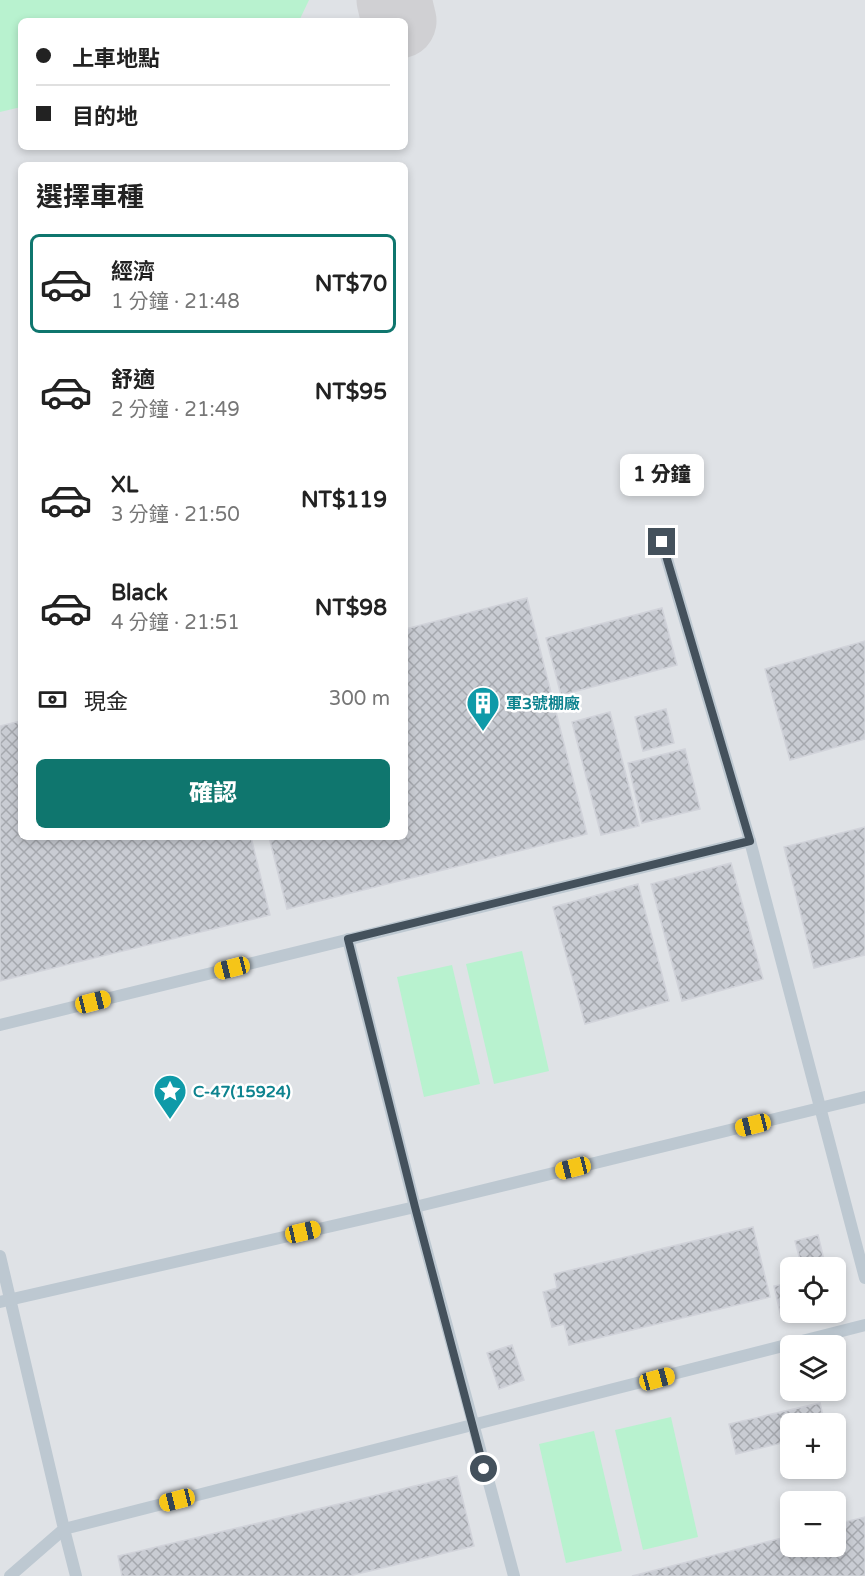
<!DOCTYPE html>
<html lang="zh-TW">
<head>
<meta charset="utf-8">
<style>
	:root { --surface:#fff; --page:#f6f6f6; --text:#222; --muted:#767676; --line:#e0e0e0; --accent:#0f766e }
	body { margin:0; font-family:"Varela Round","Noto Sans TC",sans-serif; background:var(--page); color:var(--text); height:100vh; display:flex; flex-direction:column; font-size:22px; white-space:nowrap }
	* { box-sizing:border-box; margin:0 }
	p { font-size:20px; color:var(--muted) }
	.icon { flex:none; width:33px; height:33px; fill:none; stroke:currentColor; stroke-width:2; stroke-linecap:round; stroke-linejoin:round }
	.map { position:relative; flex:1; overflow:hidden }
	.panel { position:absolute; left:18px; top:162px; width:390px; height:678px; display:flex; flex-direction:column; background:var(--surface); border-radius:9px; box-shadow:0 3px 9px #0003 }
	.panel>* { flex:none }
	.banner { position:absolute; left:18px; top:18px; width:390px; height:132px; border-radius:9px; box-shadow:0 3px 9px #0003; display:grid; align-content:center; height:132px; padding:0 18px; background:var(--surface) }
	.controls { position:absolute; left:780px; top:1257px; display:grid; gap:12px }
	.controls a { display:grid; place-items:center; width:66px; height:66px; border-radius:9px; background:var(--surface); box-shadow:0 3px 9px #0003; font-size:30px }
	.end { position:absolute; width:27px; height:27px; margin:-14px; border:8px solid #44515c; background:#fff; box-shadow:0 0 0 3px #fff }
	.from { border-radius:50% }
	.bubble { position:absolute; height:42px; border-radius:9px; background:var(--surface); box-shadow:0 3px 9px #0003; font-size:20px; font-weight:800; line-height:42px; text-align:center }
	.car { position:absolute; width:18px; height:36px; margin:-18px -9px; border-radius:8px; box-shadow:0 0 4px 2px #0007; background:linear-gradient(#f5c518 24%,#345 0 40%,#f5c518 0 76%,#345 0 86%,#f5c518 0) }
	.banner b { display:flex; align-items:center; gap:21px; height:57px; font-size:22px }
	.banner b+b { border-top:2px solid var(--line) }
	.banner i { width:15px; height:15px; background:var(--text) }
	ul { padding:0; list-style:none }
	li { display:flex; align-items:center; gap:18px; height:99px; margin:0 12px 9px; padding:0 6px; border:3px solid transparent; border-radius:9px }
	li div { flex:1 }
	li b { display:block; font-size:22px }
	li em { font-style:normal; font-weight:800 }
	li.current { border-color:var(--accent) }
	li>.icon { width:54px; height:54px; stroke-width:1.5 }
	h2 { padding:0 18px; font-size:27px; line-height:72px }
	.pay { display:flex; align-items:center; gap:15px; height:66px; padding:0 18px; font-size:22px }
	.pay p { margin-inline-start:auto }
	.cta { display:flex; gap:12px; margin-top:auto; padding:12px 18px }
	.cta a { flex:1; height:69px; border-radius:9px; background:var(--accent); color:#fff; font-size:24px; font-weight:800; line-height:69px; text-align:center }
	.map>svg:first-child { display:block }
</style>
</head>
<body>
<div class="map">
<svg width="865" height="1576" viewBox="0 0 865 1576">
	<defs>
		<pattern id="building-cross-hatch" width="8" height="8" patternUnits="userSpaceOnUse" patternTransform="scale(1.5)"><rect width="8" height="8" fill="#c9ccd3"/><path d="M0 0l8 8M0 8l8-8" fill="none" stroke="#a5a8ae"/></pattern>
	</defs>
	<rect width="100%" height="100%" fill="#f0eded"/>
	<path fill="#dfe2e6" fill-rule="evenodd" d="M0 0H865V1576H0ZM21 21H405V147H21ZM21 165H405V837H21ZM790 1268H836V1312H790ZM790 1346H836V1390H790ZM790 1424H836V1468H790ZM790 1502H836V1546H790Z"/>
	<g fill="#b8f2cf">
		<polygon points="0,0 309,0 299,21 21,21 21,107 0,112"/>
		<polygon points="522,951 549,1071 494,1084 466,964"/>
		<polygon points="452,965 480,1084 424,1097 397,977"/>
		<polygon points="671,1417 698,1537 643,1550 615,1430"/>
		<polygon points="594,1431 622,1551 566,1563 539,1444"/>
	</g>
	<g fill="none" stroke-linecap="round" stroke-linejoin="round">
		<polyline stroke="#d0d0d3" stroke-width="75" points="394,0 399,21"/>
	</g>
	<g fill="url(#building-cross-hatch)" stroke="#d1d3da" stroke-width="1.5">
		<polygon points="527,598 587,834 287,909 269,837 405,837 405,629"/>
		<polygon points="662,608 677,665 561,695 546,638"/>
		<polygon points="865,641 865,739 790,760 765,669"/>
		<polygon points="666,709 674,743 643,751 635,717"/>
		<polygon points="610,712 639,826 601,835 572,722"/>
		<polygon points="21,721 21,837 251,837 270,915 0,981 0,726"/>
		<polygon points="685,749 700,809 642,823 628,763"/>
		<polygon points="865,827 865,955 814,968 784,847"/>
		<polygon points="731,863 763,979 682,1001 651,884"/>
		<polygon points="638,884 669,1001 585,1024 553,907"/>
		<polygon points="753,1227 770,1297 569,1345 564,1324 552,1327 543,1292 557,1288 554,1274"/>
		<polygon points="818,1235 826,1268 802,1268 795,1241"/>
		<polygon points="790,1283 790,1312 799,1312 781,1317 774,1286"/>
		<polygon points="512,1345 524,1380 499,1389 487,1353"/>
		<polygon points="820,1403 825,1424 790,1424 790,1441 736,1454 729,1424"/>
		<polygon points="457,1476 474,1546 349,1576 122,1576 118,1556"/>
		<polygon points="865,1517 865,1576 632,1576 790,1536 790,1546 836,1546 836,1524"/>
	</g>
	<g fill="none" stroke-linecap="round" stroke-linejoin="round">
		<g stroke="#bdc8d1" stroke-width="12">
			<polyline points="662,542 750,841"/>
			<polyline points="348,939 415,1207 514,1576"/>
			<polyline points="0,1025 750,841 865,1278"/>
			<polyline points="0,1256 64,1529 10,1576"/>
			<polyline points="0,1302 415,1207 865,1097"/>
			<polyline points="76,1576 64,1529 865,1325"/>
		</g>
	</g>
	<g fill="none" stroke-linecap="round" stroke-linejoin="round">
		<polyline stroke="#44515c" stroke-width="8" points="484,1469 415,1207 348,939 750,841 662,542"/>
	</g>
	<defs>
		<symbol id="building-pin" viewBox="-11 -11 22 30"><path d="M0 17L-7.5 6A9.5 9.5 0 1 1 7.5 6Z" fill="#0f9aa8" stroke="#fff"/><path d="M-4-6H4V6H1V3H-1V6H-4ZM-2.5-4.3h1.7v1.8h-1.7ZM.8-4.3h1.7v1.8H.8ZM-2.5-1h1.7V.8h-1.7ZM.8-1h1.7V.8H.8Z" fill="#fff"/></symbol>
		<symbol id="sight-pin" viewBox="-11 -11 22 30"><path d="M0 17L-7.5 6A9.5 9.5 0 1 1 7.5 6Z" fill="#0f9aa8" stroke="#fff"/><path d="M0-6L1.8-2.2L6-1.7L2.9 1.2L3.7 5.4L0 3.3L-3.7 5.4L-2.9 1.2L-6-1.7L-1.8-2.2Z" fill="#fff"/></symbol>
	</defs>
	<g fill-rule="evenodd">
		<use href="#building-pin" x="464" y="684" width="38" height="52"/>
		<use href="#sight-pin" x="151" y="1072" width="38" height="52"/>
	</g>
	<g text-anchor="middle" stroke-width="5" stroke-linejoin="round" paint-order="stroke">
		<g font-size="16" font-weight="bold" fill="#0d838f" stroke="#fff" text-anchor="start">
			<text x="506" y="709">軍3號棚廠</text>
			<text x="193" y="1097">C-47(15924)</text>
		</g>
	</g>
</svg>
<div class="controls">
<a><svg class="icon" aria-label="locate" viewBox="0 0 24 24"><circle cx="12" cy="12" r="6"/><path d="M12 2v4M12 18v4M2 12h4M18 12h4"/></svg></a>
<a><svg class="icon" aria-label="layers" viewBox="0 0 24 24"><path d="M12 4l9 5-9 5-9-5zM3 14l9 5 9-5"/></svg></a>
<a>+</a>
<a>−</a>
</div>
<i class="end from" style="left:484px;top:1469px"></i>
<i class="end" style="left:662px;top:542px"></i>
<div class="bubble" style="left:620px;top:454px;width:84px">1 分鐘</div>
<i class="car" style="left:232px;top:968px;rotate:256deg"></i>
<i class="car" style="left:93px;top:1002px;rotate:76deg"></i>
<i class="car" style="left:753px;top:1125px;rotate:256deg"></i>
<i class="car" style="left:573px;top:1168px;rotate:256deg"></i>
<i class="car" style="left:303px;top:1232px;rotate:77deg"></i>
<i class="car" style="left:657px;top:1379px;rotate:75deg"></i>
<i class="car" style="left:177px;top:1500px;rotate:256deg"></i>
<div class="banner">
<b><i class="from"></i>上車地點</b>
<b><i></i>目的地</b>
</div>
<section class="panel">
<h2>選擇車種</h2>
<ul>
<li class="current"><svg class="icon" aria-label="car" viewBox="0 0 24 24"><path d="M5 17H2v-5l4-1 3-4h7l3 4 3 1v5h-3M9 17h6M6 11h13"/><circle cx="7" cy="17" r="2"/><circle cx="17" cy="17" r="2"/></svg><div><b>經濟</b><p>1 分鐘 · 21:48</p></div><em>NT$70</em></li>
<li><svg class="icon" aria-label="car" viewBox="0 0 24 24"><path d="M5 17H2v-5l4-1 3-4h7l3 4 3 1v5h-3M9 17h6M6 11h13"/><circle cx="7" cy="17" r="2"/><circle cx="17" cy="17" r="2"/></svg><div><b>舒適</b><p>2 分鐘 · 21:49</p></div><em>NT$95</em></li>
<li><svg class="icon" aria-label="car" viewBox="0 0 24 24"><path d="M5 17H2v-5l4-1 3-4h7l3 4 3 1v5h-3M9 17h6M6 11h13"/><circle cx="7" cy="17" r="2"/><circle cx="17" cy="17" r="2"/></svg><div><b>XL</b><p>3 分鐘 · 21:50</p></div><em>NT$119</em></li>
<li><svg class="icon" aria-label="car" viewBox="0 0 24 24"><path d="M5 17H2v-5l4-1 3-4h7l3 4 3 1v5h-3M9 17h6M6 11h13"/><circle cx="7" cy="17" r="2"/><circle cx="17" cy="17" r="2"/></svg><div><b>Black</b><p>4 分鐘 · 21:51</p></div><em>NT$98</em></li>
</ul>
<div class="pay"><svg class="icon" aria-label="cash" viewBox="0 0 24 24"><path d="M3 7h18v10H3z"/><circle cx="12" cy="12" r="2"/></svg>現金<p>300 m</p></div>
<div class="cta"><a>確認</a></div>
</section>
</div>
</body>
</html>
